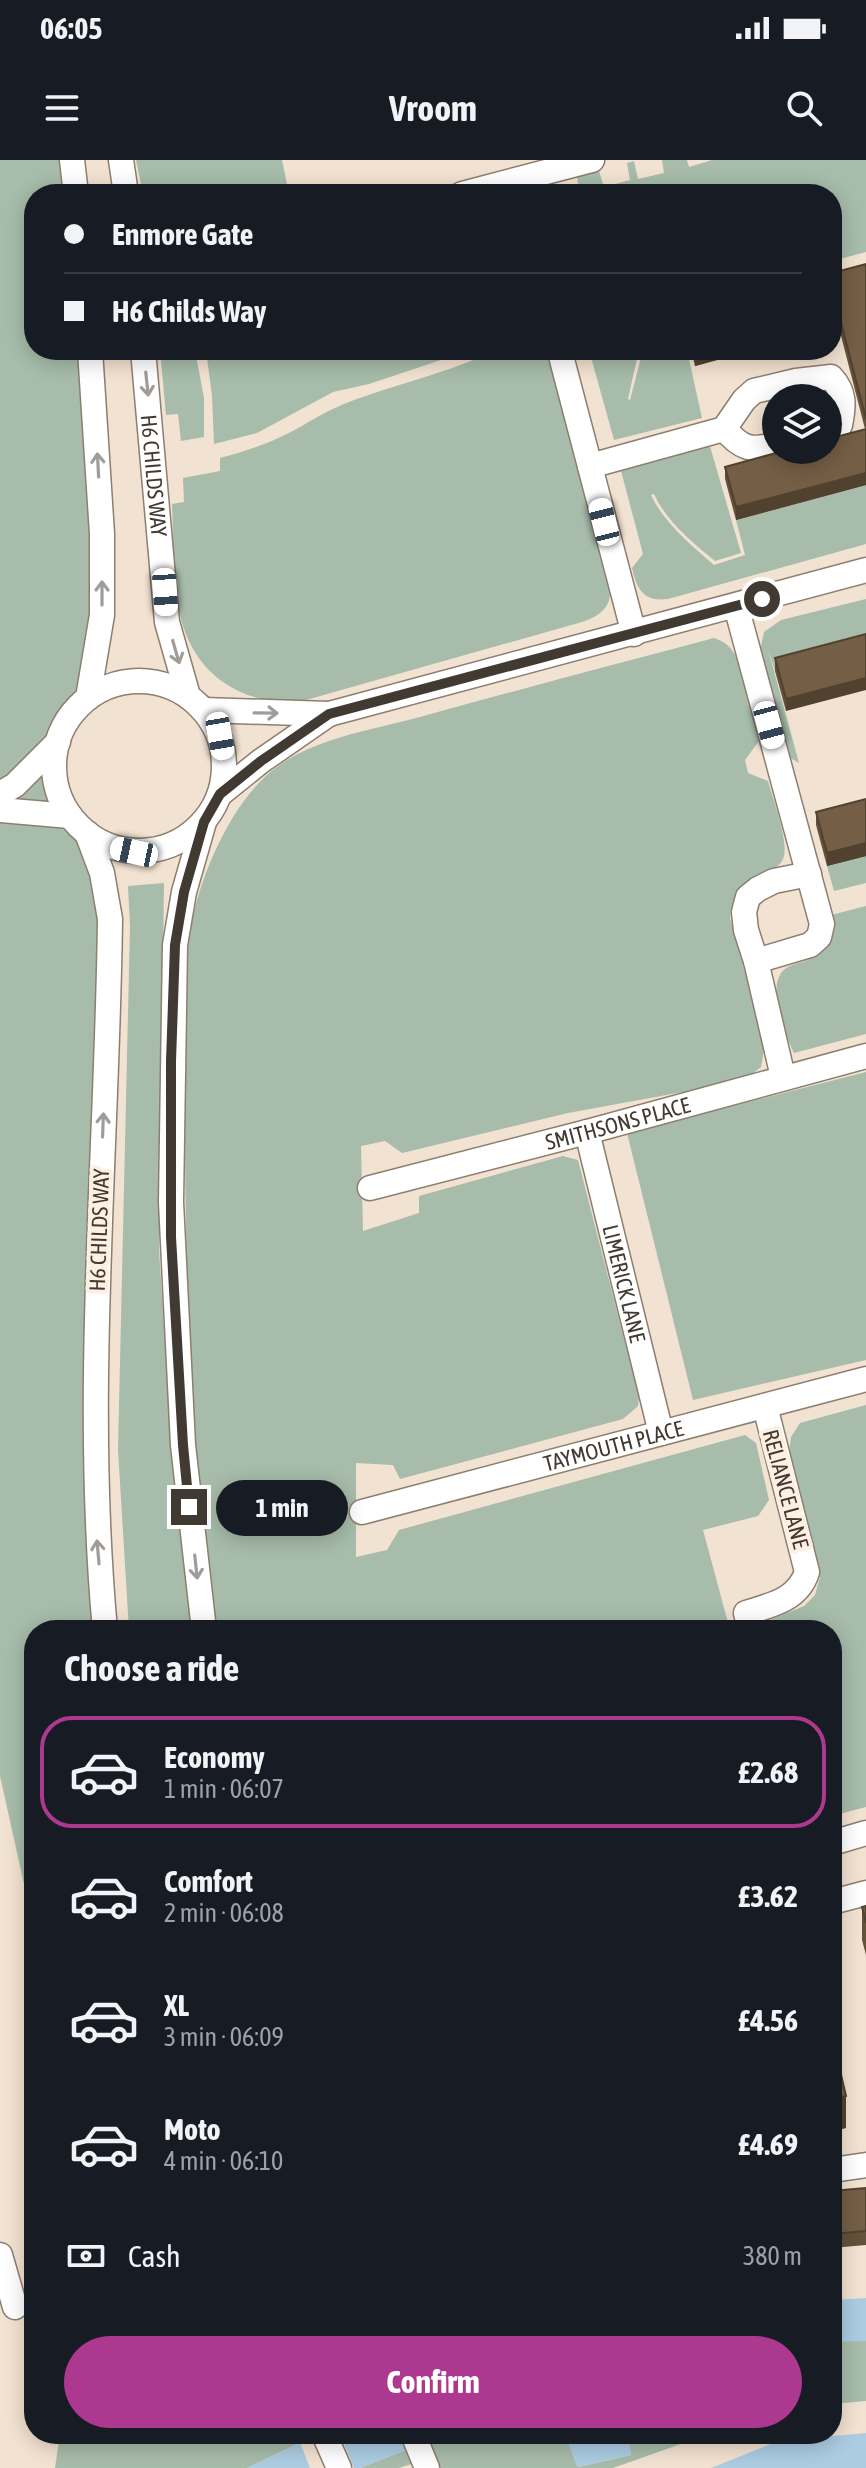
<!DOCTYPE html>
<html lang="en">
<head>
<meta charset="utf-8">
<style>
	:root { --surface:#171b24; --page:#242831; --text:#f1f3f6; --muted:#9ea1a6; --line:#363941; --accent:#ad3890 }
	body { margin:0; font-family:"Asap Condensed",sans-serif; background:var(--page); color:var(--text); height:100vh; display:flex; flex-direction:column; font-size:30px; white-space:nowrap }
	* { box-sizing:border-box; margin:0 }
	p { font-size:26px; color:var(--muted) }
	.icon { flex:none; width:44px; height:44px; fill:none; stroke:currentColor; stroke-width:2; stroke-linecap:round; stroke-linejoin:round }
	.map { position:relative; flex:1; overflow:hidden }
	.drawer { position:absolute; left:24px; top:1460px; width:818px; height:824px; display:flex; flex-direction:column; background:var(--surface); border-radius:32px; box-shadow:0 4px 20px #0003 }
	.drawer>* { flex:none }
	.top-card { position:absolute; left:24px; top:24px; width:818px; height:176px; border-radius:32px; box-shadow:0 4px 20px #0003; display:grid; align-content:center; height:176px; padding:0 40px; background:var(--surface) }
	.tools { position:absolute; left:762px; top:224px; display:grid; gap:16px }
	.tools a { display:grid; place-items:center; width:80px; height:80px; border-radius:50%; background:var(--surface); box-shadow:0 4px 20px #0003; font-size:40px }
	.end { position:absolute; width:36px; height:36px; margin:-18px; border:10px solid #413a33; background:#fff; box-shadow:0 0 0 4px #fff }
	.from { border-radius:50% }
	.bubble { position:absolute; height:56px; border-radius:28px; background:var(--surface); box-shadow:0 4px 20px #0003; font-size:26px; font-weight:700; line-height:56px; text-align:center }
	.car { position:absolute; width:24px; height:48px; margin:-24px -12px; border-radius:10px; box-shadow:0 0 6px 2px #0007; background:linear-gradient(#fff 24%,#345 0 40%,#fff 0 76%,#345 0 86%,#fff 0) }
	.top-card b { display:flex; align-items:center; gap:28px; height:76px; font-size:30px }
	.top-card b+b { border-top:2px solid var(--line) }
	.top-card i { width:20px; height:20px; background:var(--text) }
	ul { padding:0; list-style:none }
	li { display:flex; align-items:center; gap:24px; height:112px; margin:0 16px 12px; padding:0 24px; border:4px solid transparent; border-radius:32px }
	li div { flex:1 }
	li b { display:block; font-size:30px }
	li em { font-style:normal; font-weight:700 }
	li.on { border-color:var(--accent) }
	li>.icon { width:72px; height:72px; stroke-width:1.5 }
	h2 { padding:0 40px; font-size:36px; line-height:96px }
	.pay { display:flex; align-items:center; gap:20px; height:88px; padding:0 40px; font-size:30px }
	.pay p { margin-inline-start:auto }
	.button { display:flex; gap:16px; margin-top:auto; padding:16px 40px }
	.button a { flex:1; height:92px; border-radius:48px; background:var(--accent); color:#fff; font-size:32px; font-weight:700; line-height:92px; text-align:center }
	.status { display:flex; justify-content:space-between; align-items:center; height:56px; padding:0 40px; background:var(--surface); direction:ltr }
	.status svg { height:22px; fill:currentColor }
	header { display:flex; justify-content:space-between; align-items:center; height:104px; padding:0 40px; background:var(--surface); font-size:36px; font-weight:700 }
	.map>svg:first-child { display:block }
</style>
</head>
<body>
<div class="status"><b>06:05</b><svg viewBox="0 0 49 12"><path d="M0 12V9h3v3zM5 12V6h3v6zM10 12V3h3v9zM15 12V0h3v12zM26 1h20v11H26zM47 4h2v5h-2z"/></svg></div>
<header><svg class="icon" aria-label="menu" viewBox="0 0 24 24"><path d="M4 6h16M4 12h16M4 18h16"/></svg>Vroom<svg class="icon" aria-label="search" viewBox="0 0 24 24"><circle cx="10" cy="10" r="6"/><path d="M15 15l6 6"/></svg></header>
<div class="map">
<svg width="866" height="2308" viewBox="0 0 866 2308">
	<rect width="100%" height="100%" fill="#f2e2d1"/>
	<g fill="#a7bcaa">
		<path d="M0 0H72L76 34H34V190H90L96 262 88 538C56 572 41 612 70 655 74 661 82 666 86 673 93 684 97 701 102 713L105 1470H34V1769L0 1616Z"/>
		<polygon points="136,0 282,0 289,34 143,34"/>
		<polygon points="662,0 687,0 689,7 712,0 866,0 866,92 832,101 832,34 580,34 577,17 599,11 604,27 630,20 627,3 634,1 638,19 664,13"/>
		<polygon points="160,190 195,190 204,238 204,277 181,281 178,254 166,255"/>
		<polygon points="206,190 471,190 369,224 333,232 257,273 214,284 212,236"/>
		<path d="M495 190H553L549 192 610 431C611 449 597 457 582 462L306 540C275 544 250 540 223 522 166 481 175 407 172 344L184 342 183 318 220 311V298C244 292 267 284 289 273 308 263 324 252 344 244 394 224 447 214 495 190Z"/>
		<polygon points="589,190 639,190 628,239 630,240 643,190 687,190 702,258 614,280"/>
		<path d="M709 283 741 393 715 401C693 383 666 361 654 334L651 335C664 363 691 385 714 405L745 395 736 360 866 325V384L668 439C644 442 637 430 632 408L643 394 620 307Z"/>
		<polygon points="866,439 866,487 775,511 768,489 799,603 787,596 760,491 764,472 781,460"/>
		<path d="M714 478C723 481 729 485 734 493 748 515 752 556 759 581L745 600 748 613 768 621C773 639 788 679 784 696 778 721 736 702 730 758L765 884 761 907 743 921 568 953 402 993 385 981 361 986 363 1071 419 1053V1036L563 996 578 1000 639 1237 638 1246 623 1259 400 1319 393 1305 356 1303V1397L387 1390 399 1370 745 1275 756 1283 769 1340 758 1356 703 1370 730 1470H217C191 1301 185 1128 185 957 185 893 179 825 192 761 202 711 233 641 274 609 314 578 372 570 420 557 517 530 616 504 714 478Z"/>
		<polygon points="866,695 866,723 834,731 827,706"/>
		<polygon points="164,723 159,1090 175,1333 193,1470 129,1470 118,1290 130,766 128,726"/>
		<path d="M866 746V874L794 893C785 874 763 820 788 807 800 801 812 802 821 790 828 781 829 766 831 755Z"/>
		<polygon points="866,912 866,1200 693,1240 627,973"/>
		<polygon points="866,1245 866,1647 832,1656 832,1470 764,1470 768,1461 804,1446 815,1435 820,1417 789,1292 791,1277 800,1263"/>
		<polygon points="856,2180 866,2181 866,2241 832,2244 832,2182"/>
		<polygon points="60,2274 318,2274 247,2308 55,2308"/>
		<polygon points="447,2274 565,2274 578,2307 631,2295 627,2274 709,2274 613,2308 427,2308 424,2300 399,2308 360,2308"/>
	</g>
	<g fill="#accce2">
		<polygon points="866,2138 866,2181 832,2182 832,2140"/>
		<polygon points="866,2273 866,2308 711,2308 778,2281"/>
		<polygon points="318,2274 447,2274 360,2308 247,2308"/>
		<polygon points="565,2274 627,2274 631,2295 577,2307"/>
	</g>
	<polygon fill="#f2e2d1" points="310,2274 340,2274 354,2308 310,2308 299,2280"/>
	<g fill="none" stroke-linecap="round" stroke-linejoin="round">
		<defs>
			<g id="minor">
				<polyline points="72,0 76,34"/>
				<polyline points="121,0 126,34"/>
				<polyline points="462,34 592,0"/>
				<path id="s1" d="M143 190 167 462 188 536"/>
				<polyline points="561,196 634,474"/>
				<path d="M724 269C743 289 749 291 776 285"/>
				<path d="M590 306 724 269 744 240 754 231 796 221 831 217C845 232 844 245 840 265L828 272"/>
				<polyline points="736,446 822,764 819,777 810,785 756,801"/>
				<circle cx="139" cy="606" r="85"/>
				<polyline points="88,538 102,455 102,374 90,190"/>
				<polyline points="204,550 329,554 866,410"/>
				<polyline points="0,634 15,625 58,582"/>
				<polyline points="220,634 261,601 329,554"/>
				<polyline points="0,650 70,656"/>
				<path d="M87 673 102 713 110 759C107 996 83 1233 105 1470"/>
				<polyline points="783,917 756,801 746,770 744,752 748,737 758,729 774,721 809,714"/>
				<path id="s2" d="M587 972 661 1273"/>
				<path id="s3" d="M370 1028 587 972 866 896"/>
				<path id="s4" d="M362 1352 866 1219"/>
				<polyline points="204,1470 183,1285 171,1042 175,785 184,732 204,662"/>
				<path d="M750 1470 746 1453C771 1445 798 1440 807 1412L765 1246"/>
				<polyline points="832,1683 866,1673"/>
				<polyline points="832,1742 866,1733"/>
				<polyline points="832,2010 866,2005"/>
				<polyline points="0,2095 15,2147"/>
				<polyline points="324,2274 339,2308"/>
				<polyline points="413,2274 427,2308"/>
			</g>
		</defs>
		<use href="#minor" stroke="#8d7e6f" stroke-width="27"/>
		<use href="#minor" stroke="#fff" stroke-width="24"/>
	</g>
	<g fill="#64513b">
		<polygon points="866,104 866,325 736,360 725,319 725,307 865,269 839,168 832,169 832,113"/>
		<polygon points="691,190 754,190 695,206"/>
		<polygon points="866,474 786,551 775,511 775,498"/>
		<polygon points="866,639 866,696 827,706 816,665 816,652"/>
		<polygon points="866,1746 866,1795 862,1780 862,1747"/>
		<polygon points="866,2028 866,2085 832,2088 832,2031"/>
	</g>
	<g fill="#514230">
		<polygon points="839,155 839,168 832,169 832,157"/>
		<polygon points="706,190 754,190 695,206 695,193"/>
		<polygon points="866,313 866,325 736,360 736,347"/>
		<polygon points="866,518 866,530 786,551 786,539"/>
		<polygon points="866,683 866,696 827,706 827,693"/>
		<polygon points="846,1936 846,1968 832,1972 832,1939"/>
	</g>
	<g fill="#745e45" stroke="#514230" stroke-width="2">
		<polygon points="470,30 471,34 457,34"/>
		<polygon points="866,104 866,259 839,155 832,157 832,113"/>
		<polygon points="866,269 866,313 736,347 725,307 787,290 828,290 828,279"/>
		<polygon points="866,474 866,518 786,539 775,498"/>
		<polygon points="866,639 866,683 827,693 816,652"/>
		<polygon points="866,1746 866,1763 862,1747"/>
		<polygon points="832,1876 846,1936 832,1939"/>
		<polygon points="866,2028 866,2071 832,2074 832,2031"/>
	</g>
	<defs><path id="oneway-shaft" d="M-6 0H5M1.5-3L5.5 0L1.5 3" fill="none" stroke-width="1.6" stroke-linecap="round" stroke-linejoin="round" transform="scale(2)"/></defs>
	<g stroke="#a09c99">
		<use href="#oneway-shaft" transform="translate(147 224) rotate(84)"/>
		<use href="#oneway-shaft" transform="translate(98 305) rotate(-93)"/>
		<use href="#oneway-shaft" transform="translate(102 433) rotate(-90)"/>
		<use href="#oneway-shaft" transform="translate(176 492) rotate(74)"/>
		<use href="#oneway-shaft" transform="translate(266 553) rotate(1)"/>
		<use href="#oneway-shaft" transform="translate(103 965) rotate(-88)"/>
		<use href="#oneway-shaft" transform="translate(98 1392) rotate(-95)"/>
		<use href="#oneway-shaft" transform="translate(196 1407) rotate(84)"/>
	</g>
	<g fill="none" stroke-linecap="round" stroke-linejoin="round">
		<polyline stroke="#413a33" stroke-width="10" points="189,1347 183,1285 171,1077 171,901 175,785 184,732 204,662 220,634 261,601 329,554 762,439"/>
	</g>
	<g text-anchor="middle" stroke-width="8" stroke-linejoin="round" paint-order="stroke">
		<g font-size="22" fill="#413a33" stroke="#fdf0e2">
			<text dy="8" stroke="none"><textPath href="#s1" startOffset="126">H6 CHILDS WAY</textPath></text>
			<text dy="8" stroke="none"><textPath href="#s3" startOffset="256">SMITHSONS PLACE</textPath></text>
			<text transform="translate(99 1070) rotate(-88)" y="8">H6 CHILDS WAY</text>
			<text dy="8" stroke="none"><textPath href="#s2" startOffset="156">LIMERICK LANE</textPath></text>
			<text dy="8" stroke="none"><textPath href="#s4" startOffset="260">TAYMOUTH PLACE</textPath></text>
			<text transform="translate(786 1329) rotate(75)" y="8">RELIANCE LANE</text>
		</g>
	</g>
</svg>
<div class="tools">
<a><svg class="icon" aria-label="layers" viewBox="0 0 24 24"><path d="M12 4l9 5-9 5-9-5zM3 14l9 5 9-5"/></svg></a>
</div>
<i class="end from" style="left:762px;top:439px"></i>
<i class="end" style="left:189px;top:1347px"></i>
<div class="bubble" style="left:216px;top:1320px;width:132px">1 min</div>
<i class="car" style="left:604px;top:362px;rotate:346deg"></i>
<i class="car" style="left:165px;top:432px;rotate:176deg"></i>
<i class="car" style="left:769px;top:565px;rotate:165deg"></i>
<i class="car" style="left:220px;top:576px;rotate:170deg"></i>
<i class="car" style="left:134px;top:692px;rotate:282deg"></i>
<div class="top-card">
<b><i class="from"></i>Enmore Gate</b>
<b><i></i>H6 Childs Way</b>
</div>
<section class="drawer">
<h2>Choose a ride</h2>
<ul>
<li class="on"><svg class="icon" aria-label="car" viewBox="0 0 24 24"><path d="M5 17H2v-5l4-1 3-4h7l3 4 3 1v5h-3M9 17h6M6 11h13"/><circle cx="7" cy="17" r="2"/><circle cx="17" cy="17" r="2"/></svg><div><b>Economy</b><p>1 min · 06:07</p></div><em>£2.68</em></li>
<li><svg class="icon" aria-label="car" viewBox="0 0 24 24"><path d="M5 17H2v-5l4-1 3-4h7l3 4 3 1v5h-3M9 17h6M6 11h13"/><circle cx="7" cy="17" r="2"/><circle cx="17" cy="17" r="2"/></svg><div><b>Comfort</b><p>2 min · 06:08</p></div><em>£3.62</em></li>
<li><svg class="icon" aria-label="car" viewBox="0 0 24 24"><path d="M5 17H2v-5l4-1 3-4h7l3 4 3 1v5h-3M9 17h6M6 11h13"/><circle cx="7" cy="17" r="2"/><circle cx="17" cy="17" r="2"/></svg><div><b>XL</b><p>3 min · 06:09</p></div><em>£4.56</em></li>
<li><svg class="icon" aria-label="car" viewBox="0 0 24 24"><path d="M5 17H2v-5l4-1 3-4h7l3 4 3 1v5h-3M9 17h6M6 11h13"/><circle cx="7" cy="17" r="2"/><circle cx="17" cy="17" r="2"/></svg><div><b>Moto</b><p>4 min · 06:10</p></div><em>£4.69</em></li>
</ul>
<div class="pay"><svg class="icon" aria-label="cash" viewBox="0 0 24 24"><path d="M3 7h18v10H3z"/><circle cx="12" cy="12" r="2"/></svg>Cash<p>380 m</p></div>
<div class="button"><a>Confirm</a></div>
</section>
</div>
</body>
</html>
